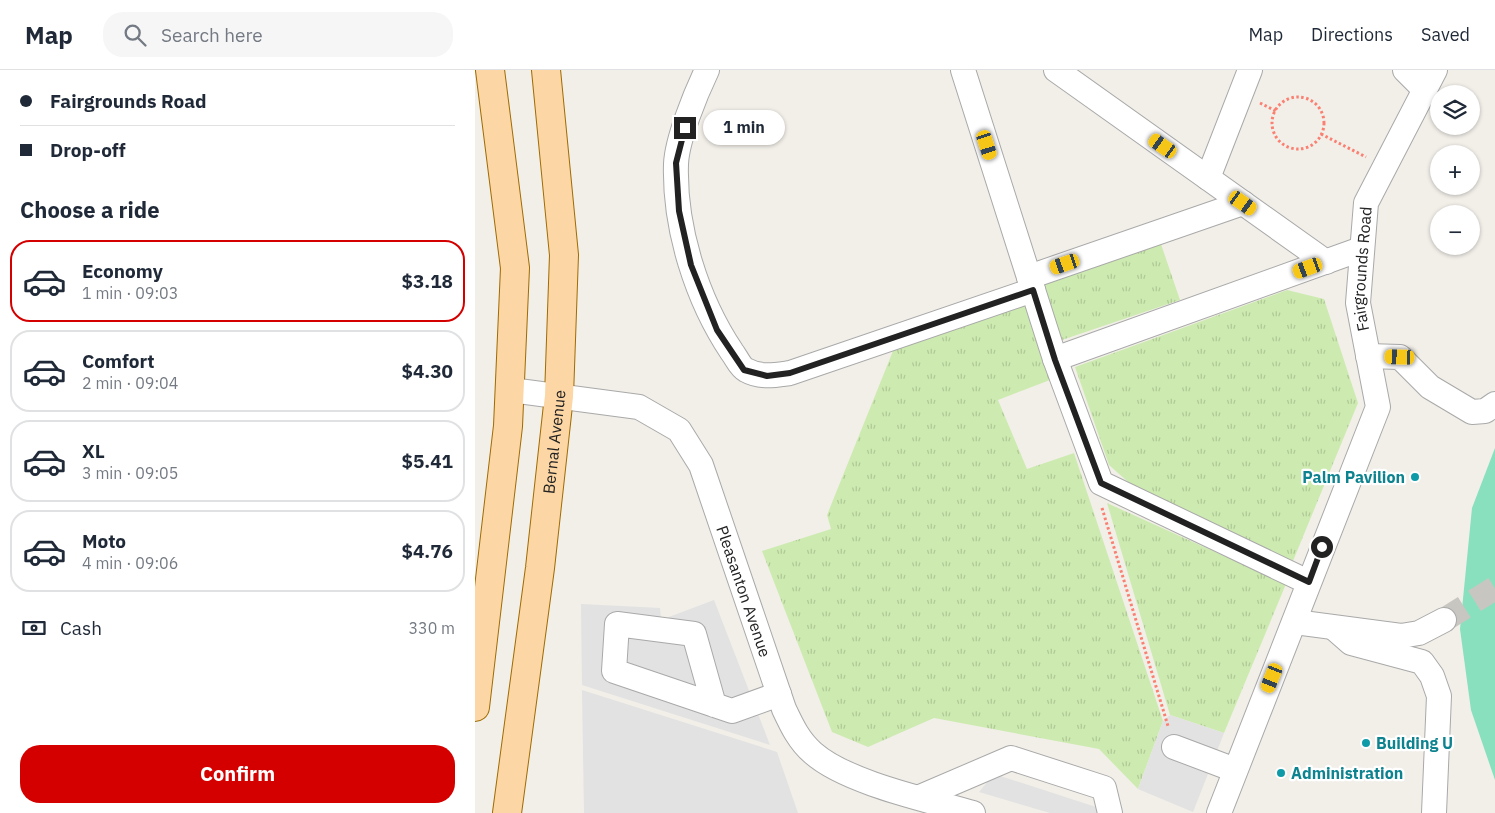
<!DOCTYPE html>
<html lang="en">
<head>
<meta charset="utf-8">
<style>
	:root { --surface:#fff; --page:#f6f6f7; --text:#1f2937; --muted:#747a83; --line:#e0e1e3; --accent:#d40000 }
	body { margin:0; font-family:"IBM Plex Sans",sans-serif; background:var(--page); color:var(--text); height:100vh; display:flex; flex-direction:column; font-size:19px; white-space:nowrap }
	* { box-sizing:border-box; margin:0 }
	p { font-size:16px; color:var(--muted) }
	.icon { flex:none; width:28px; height:28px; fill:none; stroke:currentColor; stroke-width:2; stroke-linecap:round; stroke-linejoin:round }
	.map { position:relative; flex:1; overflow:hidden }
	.side { display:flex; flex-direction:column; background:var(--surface); width:475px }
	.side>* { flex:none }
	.top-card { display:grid; align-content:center; height:110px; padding:0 20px; background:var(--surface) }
	.controls { position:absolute; left:955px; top:15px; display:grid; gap:10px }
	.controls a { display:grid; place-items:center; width:50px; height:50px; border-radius:50%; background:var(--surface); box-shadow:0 1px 4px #0004; font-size:25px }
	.end { position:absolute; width:22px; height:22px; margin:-11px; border:6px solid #222; background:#fff; box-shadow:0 0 0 2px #fff }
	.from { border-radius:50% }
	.bubble { position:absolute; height:35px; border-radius:18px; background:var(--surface); box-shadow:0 1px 4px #0004; font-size:16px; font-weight:700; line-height:35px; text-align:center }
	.car { position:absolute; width:15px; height:30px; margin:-15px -8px; border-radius:6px; box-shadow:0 0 4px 1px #0007; background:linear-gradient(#f5c518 24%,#345 0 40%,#f5c518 0 76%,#345 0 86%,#f5c518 0) }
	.top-card b { display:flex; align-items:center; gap:18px; height:48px; font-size:19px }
	.top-card b+b { border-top:1px solid var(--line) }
	.top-card i { width:12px; height:12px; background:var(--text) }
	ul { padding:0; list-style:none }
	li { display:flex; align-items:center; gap:15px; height:82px; margin:0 10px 8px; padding:0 10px; border:2px solid var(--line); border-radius:20px }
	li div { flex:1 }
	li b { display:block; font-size:19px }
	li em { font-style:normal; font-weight:700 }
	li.active { border-color:var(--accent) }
	li>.icon { width:45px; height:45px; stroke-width:1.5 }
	h2 { padding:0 20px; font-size:22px; line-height:60px }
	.pay { display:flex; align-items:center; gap:12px; height:55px; padding:0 20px; font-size:19px }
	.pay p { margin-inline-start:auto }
	.action { display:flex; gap:10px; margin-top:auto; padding:10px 20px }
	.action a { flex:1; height:58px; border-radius:20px; background:var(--accent); color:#fff; font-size:20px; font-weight:700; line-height:58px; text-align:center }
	header { display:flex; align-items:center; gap:30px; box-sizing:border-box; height:70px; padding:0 25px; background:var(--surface); border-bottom:1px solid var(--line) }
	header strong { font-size:24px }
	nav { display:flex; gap:28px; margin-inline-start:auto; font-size:18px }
	.search { width:350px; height:45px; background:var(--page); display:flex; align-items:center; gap:12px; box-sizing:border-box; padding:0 18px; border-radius:20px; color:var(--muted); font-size:19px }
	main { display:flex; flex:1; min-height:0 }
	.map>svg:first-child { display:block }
</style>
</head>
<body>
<header>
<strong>Map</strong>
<div class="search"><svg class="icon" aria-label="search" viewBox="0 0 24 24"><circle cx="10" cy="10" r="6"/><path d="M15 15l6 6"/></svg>Search here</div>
<nav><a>Map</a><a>Directions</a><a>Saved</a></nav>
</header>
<main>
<section class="side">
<div class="top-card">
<b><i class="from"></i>Fairgrounds Road</b>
<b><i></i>Drop-off</b>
</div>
<h2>Choose a ride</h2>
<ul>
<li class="active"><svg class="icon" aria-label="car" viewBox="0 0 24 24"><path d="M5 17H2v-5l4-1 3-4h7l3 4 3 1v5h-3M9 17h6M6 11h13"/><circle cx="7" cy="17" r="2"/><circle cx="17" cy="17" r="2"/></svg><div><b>Economy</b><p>1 min · 09:03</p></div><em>$3.18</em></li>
<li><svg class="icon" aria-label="car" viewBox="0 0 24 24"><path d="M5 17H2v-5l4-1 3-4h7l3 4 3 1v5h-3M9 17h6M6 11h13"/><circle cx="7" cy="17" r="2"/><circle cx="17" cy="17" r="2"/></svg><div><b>Comfort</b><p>2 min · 09:04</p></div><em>$4.30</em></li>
<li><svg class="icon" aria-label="car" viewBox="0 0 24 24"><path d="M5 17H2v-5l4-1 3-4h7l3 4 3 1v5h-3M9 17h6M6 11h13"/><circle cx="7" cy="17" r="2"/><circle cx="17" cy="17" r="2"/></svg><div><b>XL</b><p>3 min · 09:05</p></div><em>$5.41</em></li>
<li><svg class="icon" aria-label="car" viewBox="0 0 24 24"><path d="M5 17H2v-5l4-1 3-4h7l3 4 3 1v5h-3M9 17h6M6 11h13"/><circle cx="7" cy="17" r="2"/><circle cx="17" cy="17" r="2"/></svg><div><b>Moto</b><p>4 min · 09:06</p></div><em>$4.76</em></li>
</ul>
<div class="pay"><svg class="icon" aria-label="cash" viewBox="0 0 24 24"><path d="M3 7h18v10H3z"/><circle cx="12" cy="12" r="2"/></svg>Cash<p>330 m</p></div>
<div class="action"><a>Confirm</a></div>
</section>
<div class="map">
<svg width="1020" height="743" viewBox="0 0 1020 743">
	<defs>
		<pattern id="grass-tufts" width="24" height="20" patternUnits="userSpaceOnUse" patternTransform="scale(1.25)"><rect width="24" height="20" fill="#cdebb0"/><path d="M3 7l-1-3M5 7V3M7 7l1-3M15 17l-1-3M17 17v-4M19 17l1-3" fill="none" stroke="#b0c997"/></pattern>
	</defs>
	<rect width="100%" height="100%" fill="#f2efe9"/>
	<g fill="url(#grass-tufts)">
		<polygon points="686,174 705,230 584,271 565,215"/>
		<polygon points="812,220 849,229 883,333 818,491 661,419 634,395 600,297"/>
		<polygon points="550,227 575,310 523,330 552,399 599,383 688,651 663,719 624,679 459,648 393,677 357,662 287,481 356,459 352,445 422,271"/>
		<polygon points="632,433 811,514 749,663 695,645"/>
	</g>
	<polygon fill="#88e0be" points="1020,378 1020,710 996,640 985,559 997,438"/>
	<g fill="#e2e2e2">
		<polygon points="239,530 295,675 107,615 106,534 185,538 186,550"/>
		<polygon points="107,620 302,682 323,743 109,743"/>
		<polygon points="695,645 749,663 718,742 663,719 688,651"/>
		<polygon points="519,704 624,738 622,743 575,743 504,722"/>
	</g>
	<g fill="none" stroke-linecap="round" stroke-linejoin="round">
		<polyline stroke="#c8c6c1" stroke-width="24" stroke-dasharray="24 12" stroke-linecap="butt" points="969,550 1020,518"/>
		<defs>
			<g id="minor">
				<path d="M232 0C221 23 202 69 201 94 199 158 222 230 257 282 261 287 265 297 271 300 285 308 300 305 315 303L558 220"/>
				<polyline points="488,0 580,289 626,413 833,512"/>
				<polyline points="581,0 851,192"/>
				<polyline points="930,0 950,20"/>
				<polyline points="733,108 775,0"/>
				<polyline points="554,207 768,133"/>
				<polyline points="893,286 925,287 955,317 997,342 1010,341 1020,334"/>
				<polyline points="580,289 886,179"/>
				<path id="s1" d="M36 320 164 337 204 360 226 395 309 639C317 656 324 671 338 683 372 713 453 730 498 743"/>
				<polyline points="820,552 926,566 944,563 969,550"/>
				<polyline points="860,559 876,573 947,592 957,606 964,626 959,743"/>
				<polyline points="239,635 219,564 142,554 139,601 257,641 304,624"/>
				<polyline points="699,677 760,700"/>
				<polyline points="445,727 536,688 629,718 635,743"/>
				<path id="s2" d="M744 743 903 337 883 233 891 133 960 0"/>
			</g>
			<g id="major">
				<polyline points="0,637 33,356 40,198 15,0"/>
				<path id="s3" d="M32 743 65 498 84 326 89 185 71 0"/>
			</g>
		</defs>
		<use href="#minor" stroke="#a9a9a9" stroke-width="26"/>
		<use href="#major" stroke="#a06b00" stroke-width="30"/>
		<g stroke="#fa8072" stroke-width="3" stroke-dasharray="2.5 2.5" stroke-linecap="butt">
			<circle cx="823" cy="53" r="26"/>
			<polyline points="785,33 801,41"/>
			<polyline points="846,64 891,87"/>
			<polyline points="627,438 693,656"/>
		</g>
		<use href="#minor" stroke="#fff" stroke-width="24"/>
		<use href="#major" stroke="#fcd6a4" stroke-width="28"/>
	</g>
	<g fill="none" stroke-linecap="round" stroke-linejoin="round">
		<polyline stroke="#222" stroke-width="6" points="210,58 201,93 204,141 216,195 242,260 269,300 292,306 315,303 558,220 580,290 626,413 834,512 847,477"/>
	</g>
	<g fill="#0f9aa8" stroke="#fff" stroke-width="2">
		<circle cx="940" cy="407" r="5"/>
		<circle cx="891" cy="673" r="5"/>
		<circle cx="806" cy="703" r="5"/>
	</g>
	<g text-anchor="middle" stroke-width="4.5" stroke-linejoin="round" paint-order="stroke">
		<g font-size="16" fill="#222" stroke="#fff">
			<text dy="6" stroke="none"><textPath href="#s2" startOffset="576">Fairgrounds Road</textPath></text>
			<text dy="6" stroke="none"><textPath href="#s3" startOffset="374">Bernal Avenue</textPath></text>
			<text dy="6" stroke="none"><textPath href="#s1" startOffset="350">Pleasanton Avenue</textPath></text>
		</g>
		<g font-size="16" font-weight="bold" fill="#0d838f" stroke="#fff" text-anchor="start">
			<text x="930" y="413" text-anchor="end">Palm Pavilion</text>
			<text x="901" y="679">Building U</text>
			<text x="816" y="709">Administration</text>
		</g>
	</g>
</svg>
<div class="controls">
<a><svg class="icon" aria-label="layers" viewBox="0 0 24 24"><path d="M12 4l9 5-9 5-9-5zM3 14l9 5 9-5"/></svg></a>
<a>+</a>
<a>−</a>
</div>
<i class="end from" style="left:847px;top:477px"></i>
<i class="end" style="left:210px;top:58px"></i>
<div class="bubble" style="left:228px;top:40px;width:82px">1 min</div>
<i class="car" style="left:512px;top:75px;rotate:162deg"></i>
<i class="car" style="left:688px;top:76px;rotate:305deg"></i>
<i class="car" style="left:768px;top:133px;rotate:125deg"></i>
<i class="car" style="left:590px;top:194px;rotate:251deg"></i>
<i class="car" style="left:833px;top:198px;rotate:250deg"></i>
<i class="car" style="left:925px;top:287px;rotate:272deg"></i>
<i class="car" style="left:797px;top:608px;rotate:202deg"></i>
</div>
</main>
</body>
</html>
